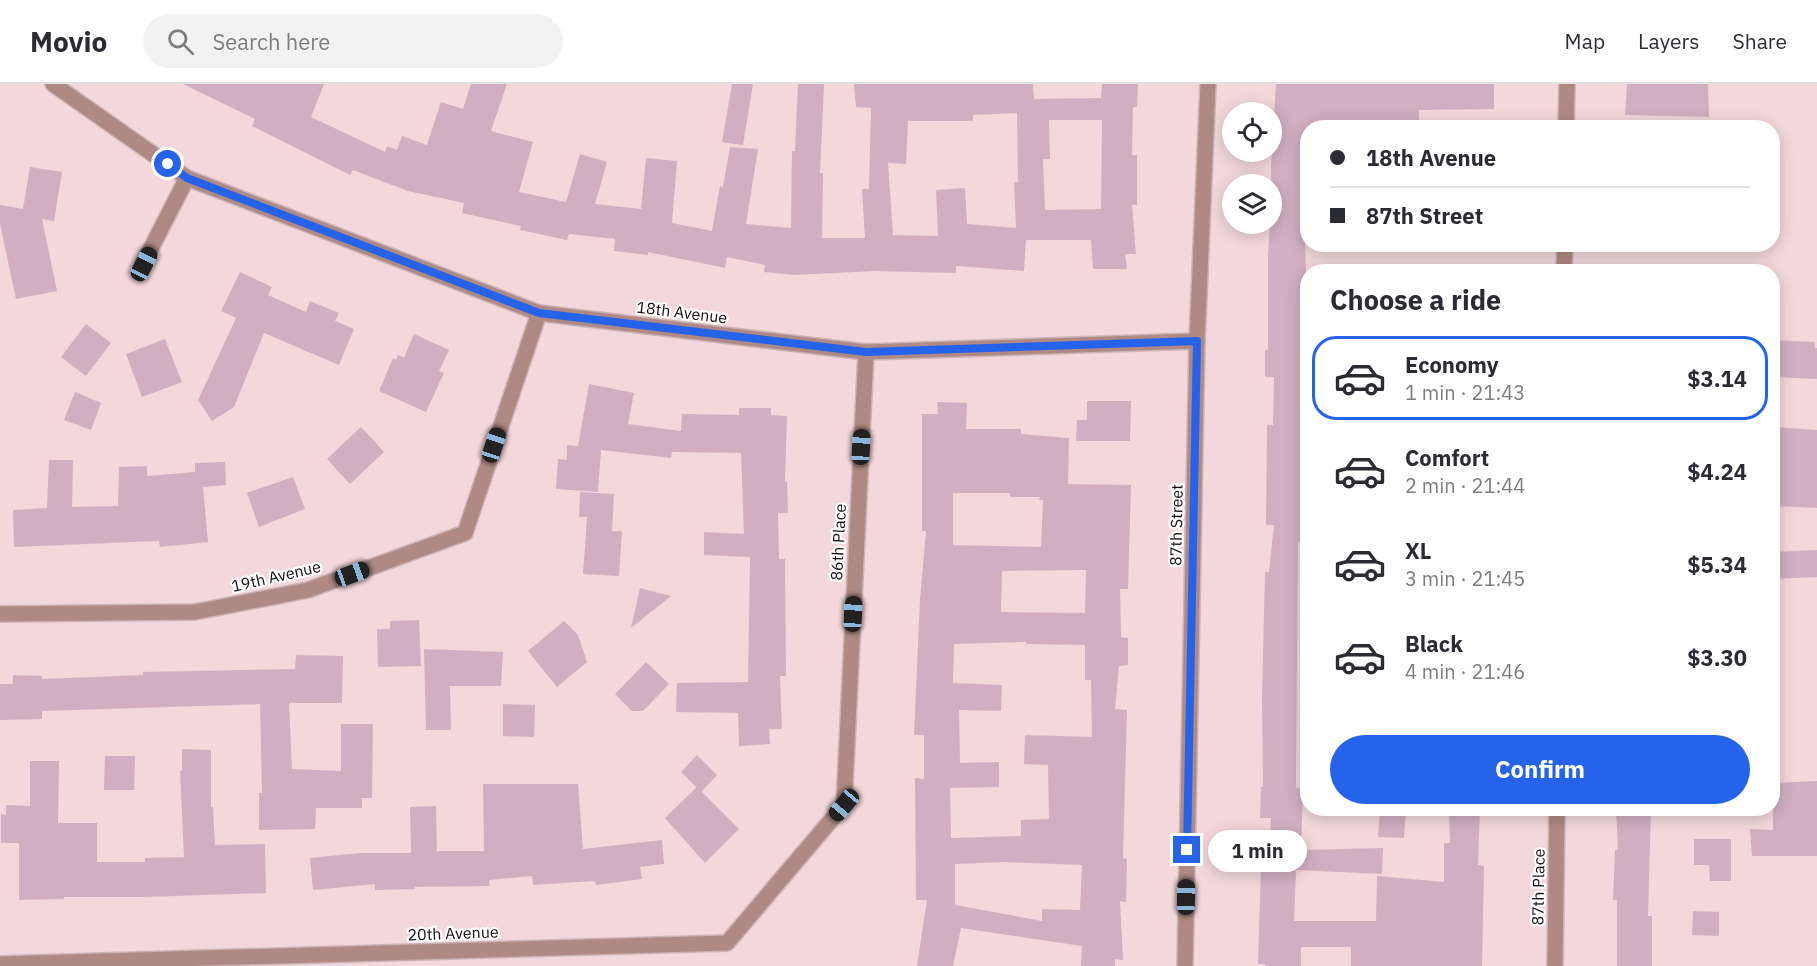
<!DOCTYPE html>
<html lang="en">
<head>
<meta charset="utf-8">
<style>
	:root { --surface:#fff; --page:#f2f2f3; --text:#2b2b33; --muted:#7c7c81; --line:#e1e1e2; --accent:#2563eb }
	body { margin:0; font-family:"IBM Plex Sans",sans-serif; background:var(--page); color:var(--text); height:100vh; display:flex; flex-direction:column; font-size:22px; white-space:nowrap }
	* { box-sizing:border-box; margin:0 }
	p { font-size:20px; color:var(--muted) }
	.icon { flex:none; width:33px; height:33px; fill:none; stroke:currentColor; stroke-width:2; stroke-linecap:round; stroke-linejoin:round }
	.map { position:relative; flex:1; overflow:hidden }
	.side { position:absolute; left:1300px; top:180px; width:480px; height:552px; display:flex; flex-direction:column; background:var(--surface); border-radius:24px; box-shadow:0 3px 15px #0003 }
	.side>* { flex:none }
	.banner { position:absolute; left:1300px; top:36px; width:480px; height:132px; border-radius:24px; box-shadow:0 3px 15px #0003; display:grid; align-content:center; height:132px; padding:0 30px; background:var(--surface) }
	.buttons { position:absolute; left:1222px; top:18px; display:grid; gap:12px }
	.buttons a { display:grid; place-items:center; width:60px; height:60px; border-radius:50%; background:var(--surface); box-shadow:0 3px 15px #0003; font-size:30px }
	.end { position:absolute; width:27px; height:27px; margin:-14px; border:8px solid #2563eb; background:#fff; box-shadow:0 0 0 3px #fff }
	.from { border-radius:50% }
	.bubble { position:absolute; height:42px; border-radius:21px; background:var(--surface); box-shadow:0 3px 15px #0003; font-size:20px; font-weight:700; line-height:42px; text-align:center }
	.car { position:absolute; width:18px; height:36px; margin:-18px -9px; border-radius:8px; box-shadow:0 0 4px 2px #0007; background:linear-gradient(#222 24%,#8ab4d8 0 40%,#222 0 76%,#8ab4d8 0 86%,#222 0) }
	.banner b { display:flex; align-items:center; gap:21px; height:57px; font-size:22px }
	.banner b+b { border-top:2px solid var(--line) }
	.banner i { width:15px; height:15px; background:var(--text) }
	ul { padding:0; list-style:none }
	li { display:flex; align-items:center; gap:18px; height:84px; margin:0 12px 9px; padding:0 18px; border:3px solid transparent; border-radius:24px }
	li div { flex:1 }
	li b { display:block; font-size:22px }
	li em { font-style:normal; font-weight:700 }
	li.current { border-color:var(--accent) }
	li>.icon { width:54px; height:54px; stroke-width:1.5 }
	h2 { padding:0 30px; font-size:27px; line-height:72px }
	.primary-button { display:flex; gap:12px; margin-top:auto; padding:12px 30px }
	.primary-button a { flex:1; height:69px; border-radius:36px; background:var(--accent); color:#fff; font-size:24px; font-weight:700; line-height:69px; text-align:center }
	header { display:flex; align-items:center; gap:36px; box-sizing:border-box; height:84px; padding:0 30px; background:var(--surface); border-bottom:2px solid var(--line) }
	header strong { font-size:28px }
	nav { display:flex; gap:33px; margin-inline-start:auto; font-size:21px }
	.search { width:420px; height:54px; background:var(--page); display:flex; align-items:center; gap:15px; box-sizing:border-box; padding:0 21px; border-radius:33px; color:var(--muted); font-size:22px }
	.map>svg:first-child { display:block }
</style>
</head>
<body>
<header>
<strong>Movio</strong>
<div class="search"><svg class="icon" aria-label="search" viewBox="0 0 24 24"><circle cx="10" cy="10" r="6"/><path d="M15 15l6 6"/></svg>Search here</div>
<nav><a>Map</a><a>Layers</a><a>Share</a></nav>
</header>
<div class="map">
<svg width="1817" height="882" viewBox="0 0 1817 882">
	<rect width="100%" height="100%" fill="#f3d7db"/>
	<g fill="#d1afc0" fill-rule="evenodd">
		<path d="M183 0H324L311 33 385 68 387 62 397 66 402 52 427 61 441 18 463 25 471 0H507L491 47 533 58 519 108 566 118 580 70 607 78 595 120 641 125 646 74 677 77 672 139 712 147 720 102 723 103 730 63 758 65 746 140 791 144 792 67H795L798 0H824L820 89H823L822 154H865L862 105H869L871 24 856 23 854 0H1033L1034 15 1101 14 1102 0H1138L1137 23H1133L1132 71H1137V121H1132L1136 170H1125L1127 185H1093L1091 156H1026L1024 187 956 182V189L875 187 795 191 764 188 765 181 727 173 725 184 648 168V171L614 167 615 155 569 150 567 156 520 146 521 142 462 129 464 119 408 107 353 86 350 91 252 42 255 35ZM1017 29 1018 98H1014L1016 144 967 140 965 104 936 106 938 152 893 151 888 79 906 80 908 37H973V31ZM1049 36H1102L1101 125 1045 126 1043 75H1050Z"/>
		<polygon points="732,0 753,0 743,61 722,58"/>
		<polygon points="1276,0 1494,0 1494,25 1419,26 1419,44 1307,44 1303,101 1306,188 1302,266 1308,266 1308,345 1302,345 1300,413 1308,413 1308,458 1298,458 1296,704 1303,705 1301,766 1383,764 1382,790 1296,786 1294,837 1376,837 1377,792 1444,798 1444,759 1450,759 1449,724 1480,724 1478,781 1484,782 1482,882 1351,882 1351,863 1301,863 1301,882 1265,882 1265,880 1258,880 1261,784 1254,784 1254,767 1270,767 1271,734 1260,734 1261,703 1263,703 1262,614 1265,488 1269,488 1274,441 1266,441 1267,341 1273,341 1274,293 1265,293 1265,266 1268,266 1268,172 1270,140 1272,140 1271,83"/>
		<polygon points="1627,0 1708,0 1709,33 1625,31"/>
		<polygon points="30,83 62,88 54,137 42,135 57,207 16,215 0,140 0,121 23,125"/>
		<polygon points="240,188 272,203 268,211 306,228 310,217 339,229 335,237 354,245 339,281 264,249 234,323 212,337 198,316 236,234 221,227"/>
		<polygon points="86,240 111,259 86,292 61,273"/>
		<polygon points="414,250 449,266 439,287 444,289 426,328 379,307 393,274 396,276 398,271 404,274"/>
		<polygon points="165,255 182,298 142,313 126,270"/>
		<polygon points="1773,256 1814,258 1815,264 1817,264 1817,295 1773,293"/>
		<polygon points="589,300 634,309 628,340 681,347 682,330 739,331 739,324 771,324 771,331 787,332 785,398 787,397 788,429 778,429 779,475 785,475 786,592 780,592 782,645 769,645 770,660 739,662 738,629 676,628 677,599 748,598 750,473 704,471 704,448 744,450 741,369 672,368 671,374 601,366 598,408 556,405 558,375 567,376 567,361 578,362"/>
		<polygon points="75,308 101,319 91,346 64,336"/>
		<polygon points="1087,317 1131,317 1130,357 1076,357 1077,336 1087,336"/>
		<path d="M937 318 967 319 966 345H1021V350L1069 354 1068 400 1131 401 1128 505H1120L1121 553 1128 554V581L1119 582 1115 625 1127 626 1123 774 1127 775 1126 818 1120 817 1123 876 1115 875V882H1081L1082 862 961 844 953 882H917L927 816H916L915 694 924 695V651H914L920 516 926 447H922V330H938ZM953 409H1010V413H1040L1039 416H1043L1041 463 953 461ZM1086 486 1085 529 1001 528 1002 487ZM1026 558V560L1085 561V596H1091L1092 653 1025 651 1024 680 1048 681 1049 735 1021 736V752L951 754 950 704 999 703V678L960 679 959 626 1001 627 1002 601 953 599 954 560ZM1005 778 1082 781 1080 826 1042 825V837L955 821V780Z"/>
		<polygon points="361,343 384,368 350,400 327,375"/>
		<polygon points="1773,343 1817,346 1817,424 1773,422"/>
		<polygon points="49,376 73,376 72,423 118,422 119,383 147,382 147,392 195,388 195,379 225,378 226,401 203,403 208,458 160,463 159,457 14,463 13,426 47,424"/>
		<polygon points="293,393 305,425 259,443 247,409"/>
		<polygon points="580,408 614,410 612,447 622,447 619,492 583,490 587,433 579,433"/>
		<polygon points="1817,466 1817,493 1773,495 1773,468"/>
		<polygon points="640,504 671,512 631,544"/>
		<polygon points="419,536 421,582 378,583 377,545 390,545 390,537"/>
		<polygon points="564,537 578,551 587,578 557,603 528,567"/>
		<polygon points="424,565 503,568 501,602 450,602 451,646 426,646"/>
		<polygon points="296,571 343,572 342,619 289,619 292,685 341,687 341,640 373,640 372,714 362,714 362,724 316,724 315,745 259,746 259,709 262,709 260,620 42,627 42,635 0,636 0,600 13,600 13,591 42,592 42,595 143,591 143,588 295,585"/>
		<polygon points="646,578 669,600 643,627 632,627 615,610"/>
		<polygon points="503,620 535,621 534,653 503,652"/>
		<polygon points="182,665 211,666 211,723 213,723 215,761 265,760 266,809 146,813 64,813 64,815 19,816 19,759 1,759 1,730 6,731 6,721 30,722 30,677 59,677 58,739 97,739 97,778 145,778 145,774 184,773 180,687 182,687"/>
		<polygon points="697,671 717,691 701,708 681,688"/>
		<polygon points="105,672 135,672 134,706 104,706"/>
		<polygon points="1817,697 1817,772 1752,772 1750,745 1773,746 1773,699"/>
		<polygon points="483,700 578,700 583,765 662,756 664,780 640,783 642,795 596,801 595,797 533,801 532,792 489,796 490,802 415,803 415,805 375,806 375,800 313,806 310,774 360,769 411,769 410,723 436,722 437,767 484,767"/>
		<polygon points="697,703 739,745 705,779 665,734"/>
		<polygon points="1616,724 1651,724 1648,832 1652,832 1652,882 1617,882 1617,816 1613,816 1615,766 1618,766"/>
		<polygon points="1380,725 1406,726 1404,754 1378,753"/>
		<polygon points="1694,755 1731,755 1731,797 1710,797 1709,781 1694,781"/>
		<polygon points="1693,827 1719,828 1719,852 1692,851"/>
	</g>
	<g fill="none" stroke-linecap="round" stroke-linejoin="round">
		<defs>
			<g id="minor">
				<polyline points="53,0 187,94 539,229 866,268 1197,257"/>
				<polyline points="1566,44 1567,0"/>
				<polyline points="143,180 187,94"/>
				<polyline points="1564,188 1565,160"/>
				<polyline points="0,530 195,528 308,506 465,449 539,229"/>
				<polyline points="0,880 727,859 844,721 866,268"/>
				<polyline points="1185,882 1197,257 1208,0"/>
				<polyline points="1555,882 1557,724"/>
			</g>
		</defs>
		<use href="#minor" stroke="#cbb3b6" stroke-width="18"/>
		<use href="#minor" stroke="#af8983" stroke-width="15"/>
	</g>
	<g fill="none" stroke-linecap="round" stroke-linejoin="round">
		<polyline stroke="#2563eb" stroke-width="8" points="168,80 187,94 539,229 866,268 1197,257 1187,766"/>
	</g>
	<g text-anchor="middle" stroke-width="4.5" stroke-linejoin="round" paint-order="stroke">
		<g font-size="16" fill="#170e10" stroke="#fff">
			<text transform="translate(682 228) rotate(7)" y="6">18th Avenue</text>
			<text transform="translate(1176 441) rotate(-89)" y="6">87th Street</text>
			<text transform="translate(838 458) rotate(-87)" y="6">86th Place</text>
			<text transform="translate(276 492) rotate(-13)" y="6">19th Avenue</text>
			<text transform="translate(1538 803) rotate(-89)" y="6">87th Place</text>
			<text transform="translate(453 849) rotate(-2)" y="6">20th Avenue</text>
		</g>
	</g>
</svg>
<div class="buttons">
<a><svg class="icon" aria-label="locate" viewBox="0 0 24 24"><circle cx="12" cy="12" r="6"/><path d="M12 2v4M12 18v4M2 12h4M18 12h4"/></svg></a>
<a><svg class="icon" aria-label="layers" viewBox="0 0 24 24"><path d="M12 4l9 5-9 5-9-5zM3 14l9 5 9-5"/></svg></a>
</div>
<i class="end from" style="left:168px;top:80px"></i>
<i class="end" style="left:1187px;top:766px"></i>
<div class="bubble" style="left:1208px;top:746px;width:99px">1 min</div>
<i class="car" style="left:144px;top:180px;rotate:27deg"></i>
<i class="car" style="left:494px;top:361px;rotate:18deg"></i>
<i class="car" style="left:861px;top:363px;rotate:3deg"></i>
<i class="car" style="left:352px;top:490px;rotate:70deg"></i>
<i class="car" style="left:853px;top:530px;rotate:3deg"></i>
<i class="car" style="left:844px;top:721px;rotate:220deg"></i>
<i class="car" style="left:1186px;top:813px;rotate:1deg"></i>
<div class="banner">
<b><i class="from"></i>18th Avenue</b>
<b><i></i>87th Street</b>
</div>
<section class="side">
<h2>Choose a ride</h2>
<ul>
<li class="current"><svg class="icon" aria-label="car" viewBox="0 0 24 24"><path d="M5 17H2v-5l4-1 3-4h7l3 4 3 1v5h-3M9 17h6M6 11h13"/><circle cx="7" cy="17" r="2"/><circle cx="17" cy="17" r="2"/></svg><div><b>Economy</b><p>1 min · 21:43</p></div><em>$3.14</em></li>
<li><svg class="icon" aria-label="car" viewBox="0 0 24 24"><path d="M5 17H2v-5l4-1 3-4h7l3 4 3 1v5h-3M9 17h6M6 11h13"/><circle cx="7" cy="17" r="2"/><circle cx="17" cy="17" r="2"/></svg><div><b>Comfort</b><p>2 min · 21:44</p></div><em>$4.24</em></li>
<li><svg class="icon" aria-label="car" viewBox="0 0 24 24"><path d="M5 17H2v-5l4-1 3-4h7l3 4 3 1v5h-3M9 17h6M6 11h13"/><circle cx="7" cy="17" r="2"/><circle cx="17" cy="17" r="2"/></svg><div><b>XL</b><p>3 min · 21:45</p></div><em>$5.34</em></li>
<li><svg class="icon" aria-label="car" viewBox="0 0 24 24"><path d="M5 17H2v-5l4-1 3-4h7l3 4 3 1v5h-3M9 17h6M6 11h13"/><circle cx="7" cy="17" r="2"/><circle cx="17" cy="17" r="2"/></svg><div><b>Black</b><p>4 min · 21:46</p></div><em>$3.30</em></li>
</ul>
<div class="primary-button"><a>Confirm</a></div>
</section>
</div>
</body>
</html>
